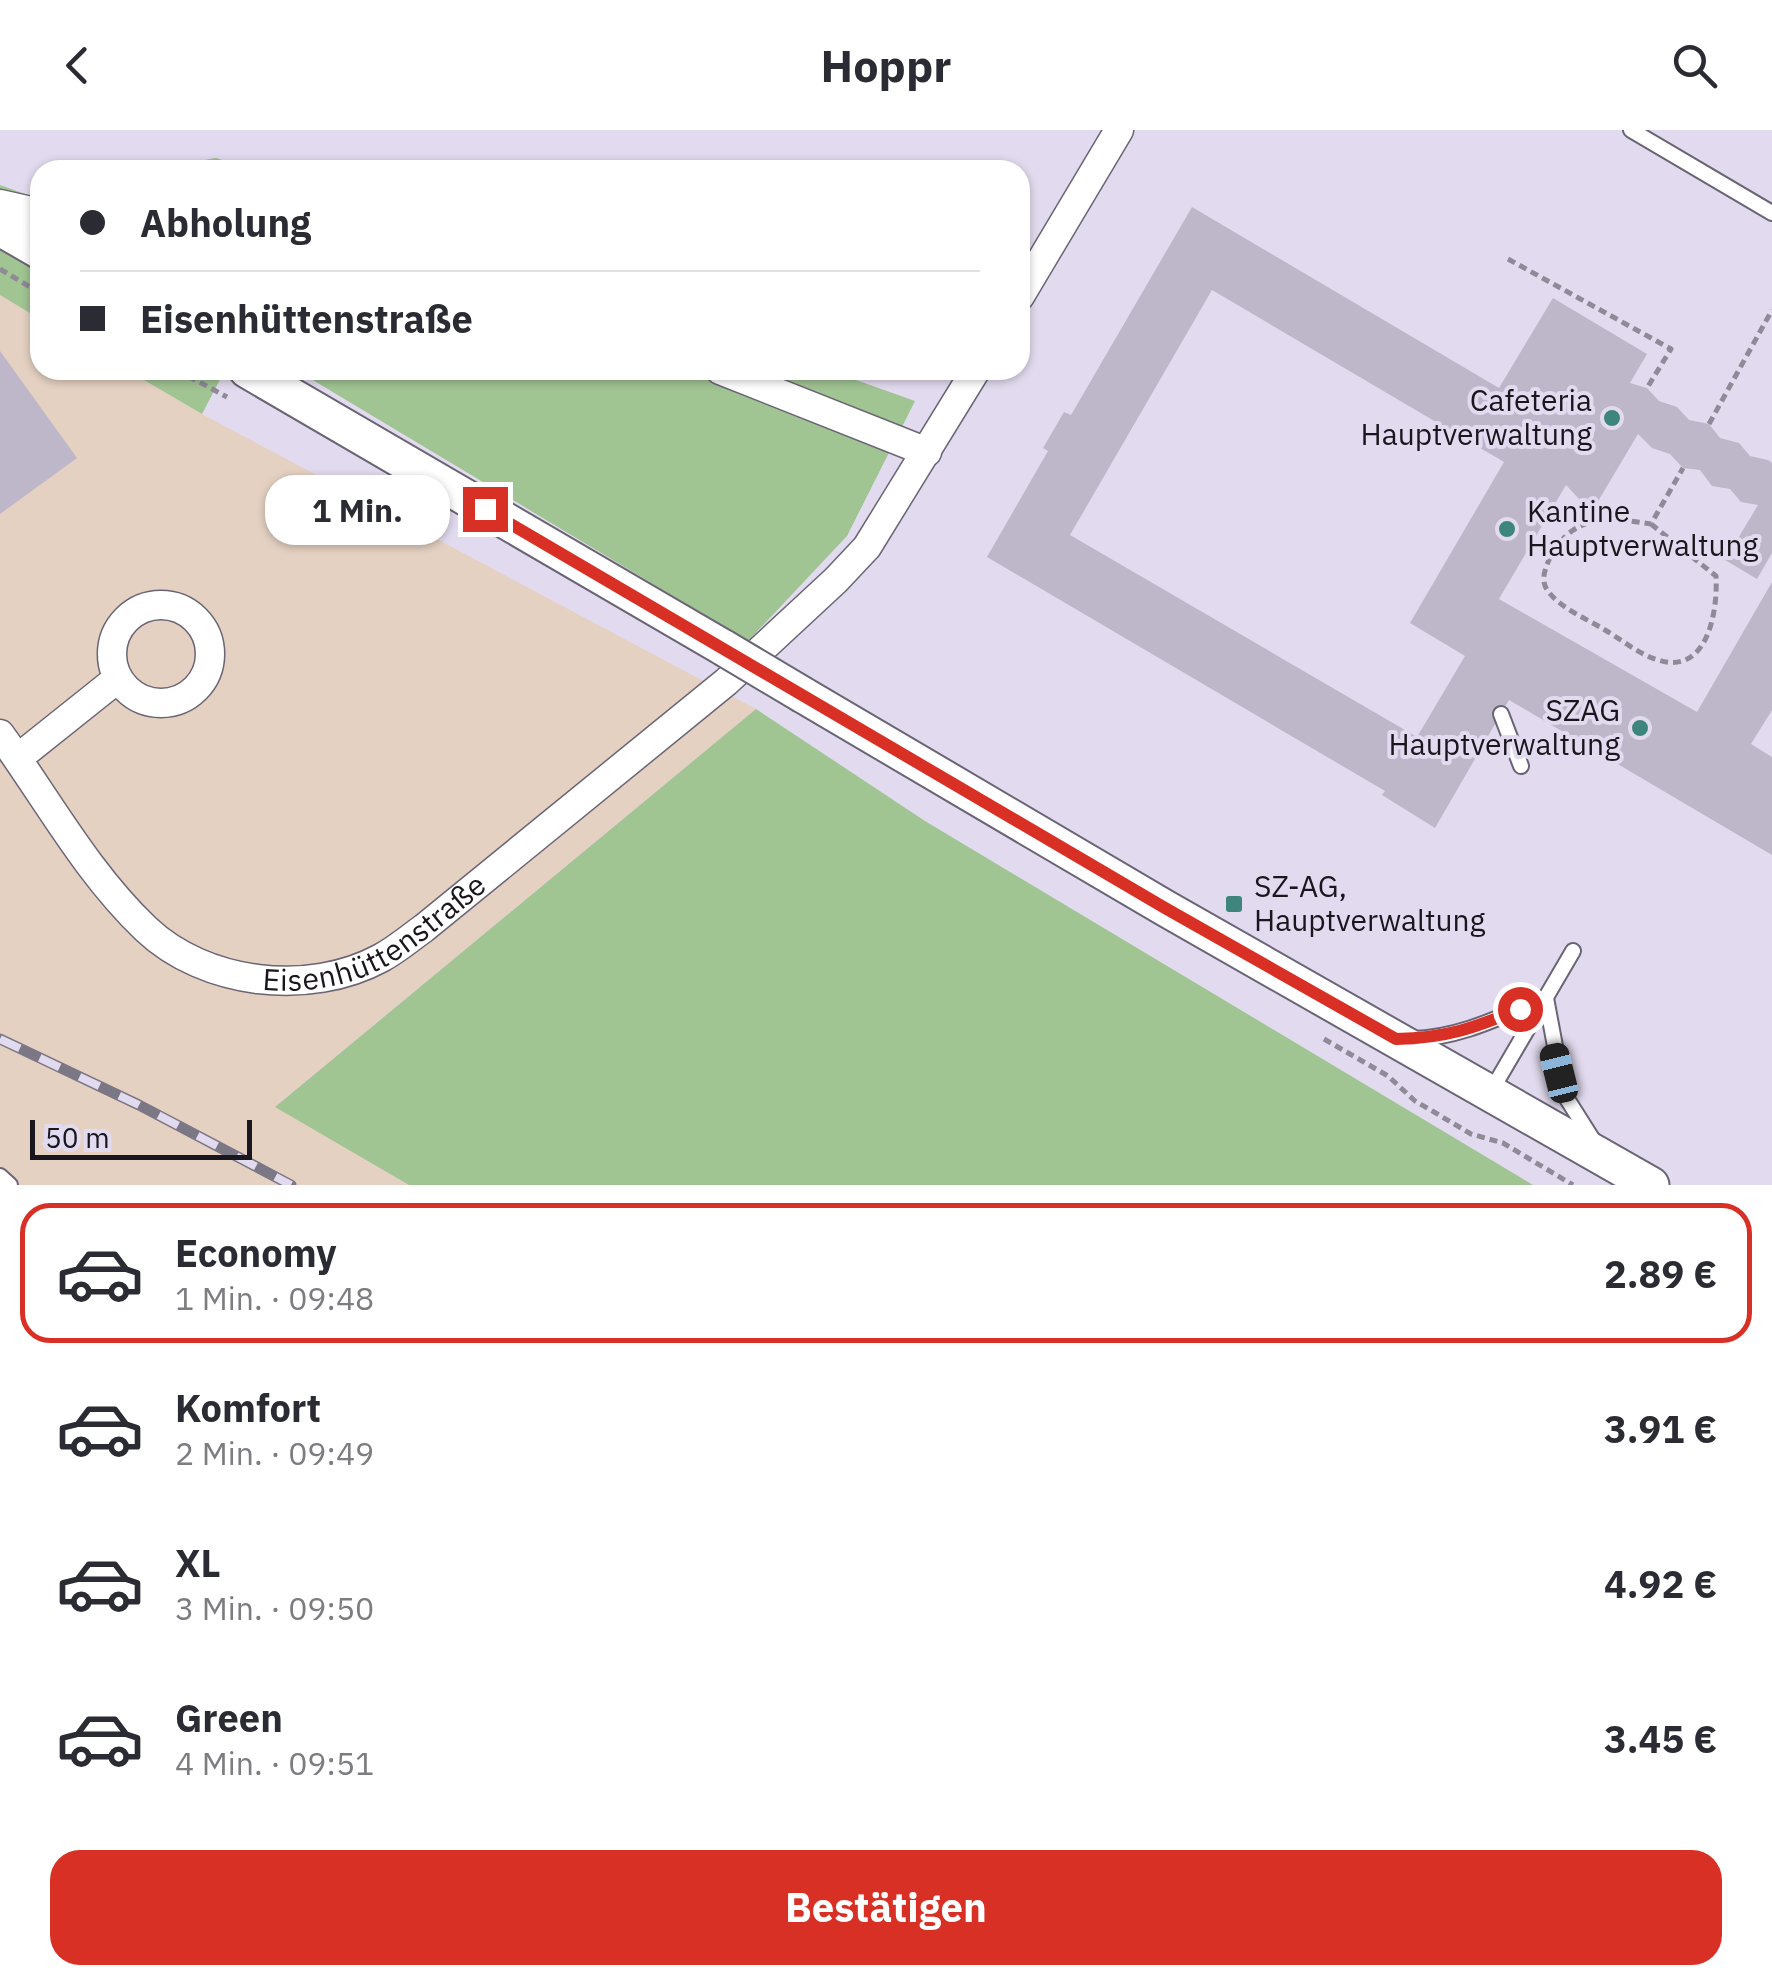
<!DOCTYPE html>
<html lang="de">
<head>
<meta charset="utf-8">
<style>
	:root { --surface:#fff; --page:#f7f7f7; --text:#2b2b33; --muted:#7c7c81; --line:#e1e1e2; --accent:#d93025 }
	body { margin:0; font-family:"IBM Plex Sans",sans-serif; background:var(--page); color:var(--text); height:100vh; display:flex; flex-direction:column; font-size:38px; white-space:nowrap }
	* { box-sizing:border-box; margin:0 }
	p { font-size:32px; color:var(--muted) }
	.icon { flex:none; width:55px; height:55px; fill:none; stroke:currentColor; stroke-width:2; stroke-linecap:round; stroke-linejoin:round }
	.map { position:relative; height:1055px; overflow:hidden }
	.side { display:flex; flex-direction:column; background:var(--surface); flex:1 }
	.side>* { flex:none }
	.top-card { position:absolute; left:30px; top:30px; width:1000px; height:220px; border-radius:30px; box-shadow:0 2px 8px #0004; display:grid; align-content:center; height:220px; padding:0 50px; background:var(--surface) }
	.scale { position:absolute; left:30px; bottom:25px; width:222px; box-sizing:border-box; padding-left:10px; border:5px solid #19161d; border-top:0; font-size:28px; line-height:35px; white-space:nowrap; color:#19161d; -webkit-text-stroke:8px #e2dbef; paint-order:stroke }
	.end { position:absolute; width:45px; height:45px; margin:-22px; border:12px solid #d93025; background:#fff; box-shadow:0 0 0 5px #fff }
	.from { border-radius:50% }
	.bubble { position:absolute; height:70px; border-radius:30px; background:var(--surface); box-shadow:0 2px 8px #0004; font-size:32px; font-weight:700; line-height:70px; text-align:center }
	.car { position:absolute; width:30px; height:60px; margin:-30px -15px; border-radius:12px; box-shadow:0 0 8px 2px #0007; background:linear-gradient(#222 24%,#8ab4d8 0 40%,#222 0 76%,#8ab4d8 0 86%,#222 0) }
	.top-card b { display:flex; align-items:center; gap:35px; height:95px; font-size:38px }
	.top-card b+b { border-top:2px solid var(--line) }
	.top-card i { width:25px; height:25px; background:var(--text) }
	ul { padding:18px 0 0; list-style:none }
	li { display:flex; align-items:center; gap:30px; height:140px; margin:0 20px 15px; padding:0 30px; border:5px solid transparent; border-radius:30px }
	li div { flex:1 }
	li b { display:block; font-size:38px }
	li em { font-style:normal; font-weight:700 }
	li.active { border-color:var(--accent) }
	li>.icon { width:90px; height:90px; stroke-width:1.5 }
	.action { display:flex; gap:20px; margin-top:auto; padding:20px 50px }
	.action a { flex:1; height:115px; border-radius:30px; background:var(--accent); color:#fff; font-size:40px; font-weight:700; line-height:115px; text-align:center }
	header { display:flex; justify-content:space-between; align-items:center; height:130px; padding:0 50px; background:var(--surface); font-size:45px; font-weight:700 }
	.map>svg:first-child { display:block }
</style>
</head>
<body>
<header><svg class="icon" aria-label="back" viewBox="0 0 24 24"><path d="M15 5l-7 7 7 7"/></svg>Hoppr<svg class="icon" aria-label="search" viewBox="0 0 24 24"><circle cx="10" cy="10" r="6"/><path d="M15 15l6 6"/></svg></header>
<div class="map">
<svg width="1772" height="1055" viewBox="0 0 1772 1055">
	<rect width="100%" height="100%" fill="#e2dbef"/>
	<polygon fill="#e4d1c2" points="0,165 40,188 40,240 127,240 202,284 756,579 276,976 409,1055 0,1055"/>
	<g fill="#a1c493">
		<polygon points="216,28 254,40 156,40 164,37"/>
		<polygon points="0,55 31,66 40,66 40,189 0,165"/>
		<polygon points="127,240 225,240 202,284"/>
		<polygon points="296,240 828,240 915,271 847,406 748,511"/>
		<polygon points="756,579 925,691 1533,1055 409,1055 275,977"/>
	</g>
	<g fill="#beb7ca" fill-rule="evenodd">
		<path d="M1192 77 1499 258 1553 168 1647 224 1630 253 1647 258 1659 271 1677 277 1689 290 1709 294 1720 308 1739 313 1750 326 1768 330 1772 333V423L1757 449 1725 430 1758 375 1741 372 1730 359 1712 356 1700 340 1683 338 1670 324 1652 318 1638 304 1597 373 1580 370 1566 355 1499 469 1697 582 1772 452V580L1751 614 1772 627V725L1509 570 1435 698 1382 665 1385 661 987 427 1048 321 1043 318 1064 282 1071 285ZM1212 160 1504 332 1410 493 1465 526 1417 607 1070 405Z"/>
		<polygon points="0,221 77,328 0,384"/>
	</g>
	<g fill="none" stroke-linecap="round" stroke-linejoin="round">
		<defs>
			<g id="service">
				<polyline points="1631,0 1772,83"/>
				<polyline points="1501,584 1521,636"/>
				<path d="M1412 909C1460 908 1502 886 1546 868L1564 964 1593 1010"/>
				<polyline points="1490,963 1573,821"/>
				<polyline points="0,1046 10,1055"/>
			</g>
			<g id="minor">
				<polyline points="0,74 40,83"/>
				<polyline points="1020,166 1119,0"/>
				<polyline points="720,240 927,322"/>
				<circle cx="161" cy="524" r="49"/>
				<path id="s1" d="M0 604C47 669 87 743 146 799 205 855 309 867 381 828 396 820 410 808 424 798L726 552 836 450 867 417 976 240"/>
				<polyline points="18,628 117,549"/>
			</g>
			<g id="tertiary">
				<polyline points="0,98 40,121"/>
				<polyline points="247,240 724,518"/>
				<polyline points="803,565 1165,778 1651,1055"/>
			</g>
		</defs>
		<use href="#service" stroke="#6a6475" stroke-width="18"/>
		<use href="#minor" stroke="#6a6475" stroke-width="31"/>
		<use href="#tertiary" stroke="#6a6475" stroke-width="39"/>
		<g stroke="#8f8998" stroke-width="5" stroke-dasharray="8 5" stroke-linecap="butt">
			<polyline points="1508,129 1671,219 1647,258"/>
			<polyline points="0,139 40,163"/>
			<polyline points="177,240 227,267"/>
			<polyline points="1709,294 1772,180"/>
			<path d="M1651 394 1716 446C1718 480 1708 546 1658 530 1640 525 1622 510 1605 500 1587 489 1560 478 1548 461 1541 452 1544 442 1548 432 1570 384 1606 387 1651 394L1683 338"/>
			<polyline points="1324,909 1388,946 1415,971 1434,982 1471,1004 1503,1013 1573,1055"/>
		</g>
		<use href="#service" stroke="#fff" stroke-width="14"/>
		<use href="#minor" stroke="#fff" stroke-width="28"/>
		<use href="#tertiary" stroke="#fff" stroke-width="35"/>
		<defs>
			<polyline id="rail" points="0,909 139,975 291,1055"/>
		</defs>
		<use href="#rail" stroke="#7c7784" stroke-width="11"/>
		<use href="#rail" stroke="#e2dbef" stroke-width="8" stroke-dasharray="22" stroke-linecap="butt"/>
		<defs>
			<polyline id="tertiary-bridge" points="724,518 803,565"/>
		</defs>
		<use href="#tertiary-bridge" stroke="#6a6475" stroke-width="39" stroke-linecap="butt"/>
		<use href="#tertiary-bridge" stroke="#fff" stroke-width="35"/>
	</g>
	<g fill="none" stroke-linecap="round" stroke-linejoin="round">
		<path stroke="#d93025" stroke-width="12" d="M485 379 1165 778 1396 909C1447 908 1474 898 1520 879"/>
	</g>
	<g fill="#3e857e" stroke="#e2dbef" stroke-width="4">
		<circle cx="1612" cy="288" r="10"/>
		<circle cx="1507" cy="399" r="10"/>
		<circle cx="1640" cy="598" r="10"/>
		<rect x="1224" y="764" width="20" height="20" rx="5"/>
	</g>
	<g text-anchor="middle" stroke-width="8" stroke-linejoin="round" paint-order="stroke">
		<g font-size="30" fill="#19161d" stroke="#e2dbef" text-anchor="end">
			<text x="1592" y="281">Cafeteria<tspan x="1592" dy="34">Hauptverwaltung</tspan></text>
			<text x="1527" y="392" text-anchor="start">Kantine<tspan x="1527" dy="34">Hauptverwaltung</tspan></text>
			<text x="1620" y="591">SZAG<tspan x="1620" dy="34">Hauptverwaltung</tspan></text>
			<text x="1254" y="767" text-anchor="start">SZ-AG,<tspan x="1254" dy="34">Hauptverwaltung</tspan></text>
		</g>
		<g font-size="30" fill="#19161d" stroke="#e2dbef">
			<text dy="10" stroke="none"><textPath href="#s1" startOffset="498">Eisenhüttenstraße</textPath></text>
		</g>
	</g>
</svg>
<div class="scale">50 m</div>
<i class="end from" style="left:1520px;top:879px"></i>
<i class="end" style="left:485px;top:379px"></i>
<div class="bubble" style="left:265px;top:345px;width:185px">1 Min.</div>
<i class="car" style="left:1559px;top:943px;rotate:346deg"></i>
<div class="top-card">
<b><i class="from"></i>Abholung</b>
<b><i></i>Eisenhüttenstraße</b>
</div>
</div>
<section class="side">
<ul>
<li class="active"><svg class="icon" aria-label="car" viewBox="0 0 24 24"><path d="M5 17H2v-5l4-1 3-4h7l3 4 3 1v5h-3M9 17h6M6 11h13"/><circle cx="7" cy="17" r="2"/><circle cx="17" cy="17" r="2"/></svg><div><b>Economy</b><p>1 Min. · 09:48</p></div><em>2.89 €</em></li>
<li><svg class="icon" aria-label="car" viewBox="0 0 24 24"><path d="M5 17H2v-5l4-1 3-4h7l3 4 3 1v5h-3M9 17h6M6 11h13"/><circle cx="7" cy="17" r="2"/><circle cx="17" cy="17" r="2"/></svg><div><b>Komfort</b><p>2 Min. · 09:49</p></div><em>3.91 €</em></li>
<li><svg class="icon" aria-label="car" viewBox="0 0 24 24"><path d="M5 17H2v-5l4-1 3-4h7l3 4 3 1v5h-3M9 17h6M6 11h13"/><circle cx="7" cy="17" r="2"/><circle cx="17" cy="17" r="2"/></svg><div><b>XL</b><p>3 Min. · 09:50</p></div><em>4.92 €</em></li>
<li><svg class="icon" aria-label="car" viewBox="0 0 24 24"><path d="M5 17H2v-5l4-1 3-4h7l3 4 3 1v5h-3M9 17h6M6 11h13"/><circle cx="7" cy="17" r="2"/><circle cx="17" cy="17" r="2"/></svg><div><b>Green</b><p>4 Min. · 09:51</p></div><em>3.45 €</em></li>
</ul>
<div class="action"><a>Bestätigen</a></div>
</section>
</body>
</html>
